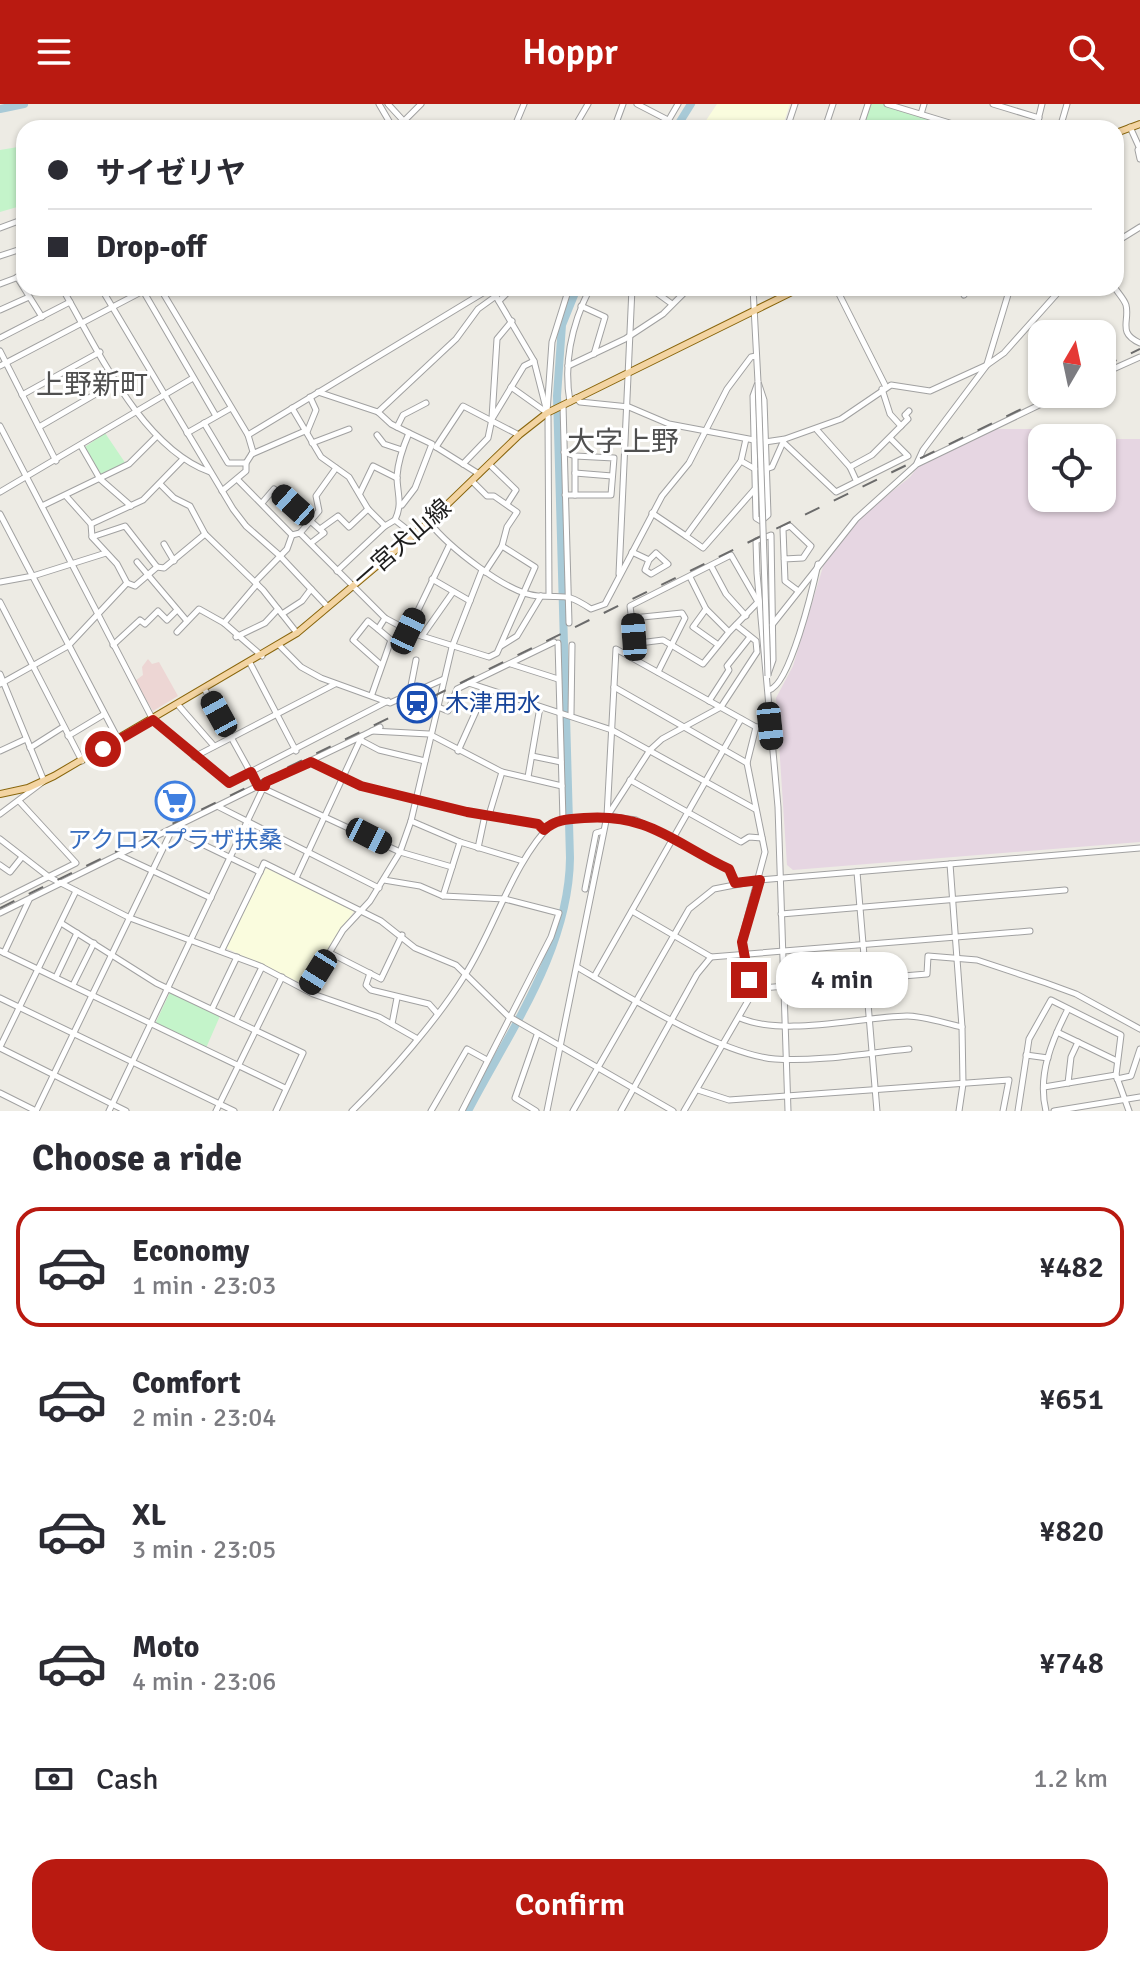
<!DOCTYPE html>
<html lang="en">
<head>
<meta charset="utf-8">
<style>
	:root { --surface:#fff; --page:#f2f2f3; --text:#2b2b33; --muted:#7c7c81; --line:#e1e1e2; --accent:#b91a11 }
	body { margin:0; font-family:Signika,"Noto Sans JP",sans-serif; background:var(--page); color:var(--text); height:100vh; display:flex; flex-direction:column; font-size:30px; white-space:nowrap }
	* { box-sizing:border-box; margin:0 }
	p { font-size:26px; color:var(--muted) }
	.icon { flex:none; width:44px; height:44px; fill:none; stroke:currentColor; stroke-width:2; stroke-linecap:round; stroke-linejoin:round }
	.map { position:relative; height:1007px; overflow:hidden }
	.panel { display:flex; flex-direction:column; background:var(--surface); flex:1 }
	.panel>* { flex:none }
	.banner { position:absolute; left:16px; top:16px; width:1108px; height:176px; border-radius:24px; box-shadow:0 2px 6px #0004; display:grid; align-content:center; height:176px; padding:0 32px; background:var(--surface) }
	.needle { width:52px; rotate:9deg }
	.tools { position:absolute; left:1028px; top:216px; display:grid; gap:16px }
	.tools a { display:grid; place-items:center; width:88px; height:88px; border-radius:16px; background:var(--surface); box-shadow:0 2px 6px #0004; font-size:40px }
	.end { position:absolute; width:36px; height:36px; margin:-18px; border:10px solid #b91a11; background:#fff; box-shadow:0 0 0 4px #fff }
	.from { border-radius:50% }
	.bubble { position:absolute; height:56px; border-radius:24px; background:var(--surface); box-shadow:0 2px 6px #0004; font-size:26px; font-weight:600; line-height:56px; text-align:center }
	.car { position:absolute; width:24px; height:48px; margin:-24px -12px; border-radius:10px; box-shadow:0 0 6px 2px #0007; background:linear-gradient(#222 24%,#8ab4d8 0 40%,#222 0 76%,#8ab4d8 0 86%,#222 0) }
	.banner b { display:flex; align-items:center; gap:28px; height:76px; font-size:30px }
	.banner b+b { border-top:2px solid var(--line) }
	.banner i { width:20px; height:20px; background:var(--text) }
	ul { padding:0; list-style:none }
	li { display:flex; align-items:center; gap:24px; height:120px; margin:0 16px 12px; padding:0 16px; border:4px solid transparent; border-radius:24px }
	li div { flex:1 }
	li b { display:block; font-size:30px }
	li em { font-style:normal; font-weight:600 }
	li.current { border-color:var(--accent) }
	li>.icon { width:72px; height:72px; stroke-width:1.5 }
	h2 { padding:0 32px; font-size:36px; line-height:96px }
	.pay { display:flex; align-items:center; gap:20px; height:88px; padding:0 32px; font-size:30px }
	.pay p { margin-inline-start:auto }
	.cta { display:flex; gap:16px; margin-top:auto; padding:16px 32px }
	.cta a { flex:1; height:92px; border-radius:24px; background:var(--accent); color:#fff; font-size:32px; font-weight:600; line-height:92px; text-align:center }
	header { display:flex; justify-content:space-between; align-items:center; height:104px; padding:0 32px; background:var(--accent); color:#fff; font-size:36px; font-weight:600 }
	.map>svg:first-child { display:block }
</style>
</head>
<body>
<header><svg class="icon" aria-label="menu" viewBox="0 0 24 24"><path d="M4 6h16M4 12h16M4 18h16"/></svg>Hoppr<svg class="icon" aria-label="search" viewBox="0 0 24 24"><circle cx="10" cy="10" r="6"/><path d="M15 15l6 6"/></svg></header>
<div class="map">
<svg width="1140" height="1007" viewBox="0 0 1140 1007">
	<rect width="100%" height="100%" fill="#edebe4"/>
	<polygon fill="#edd6d4" points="148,555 152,560 159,558 178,592 153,607 135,577 143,571 142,563"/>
	<polygon fill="#e6d6e2" points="995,325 1053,325 1062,334 1042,334 1042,394 1102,394 1102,335 1140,335 1140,738 793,766 787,761 776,594 793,562 825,456 865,409 910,373 920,360"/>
	<g fill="#fafcde">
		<polygon points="717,0 790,0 782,24 701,24"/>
		<polygon points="266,764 354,807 305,881 226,844"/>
	</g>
	<g fill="#c4f4ca">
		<polygon points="868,0 887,0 944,17 942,24 860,24"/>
		<polygon points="24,42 24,101 0,108 0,46"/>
		<polygon points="105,329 126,360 101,371 85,343"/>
		<polygon points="170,888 220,912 206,944 155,920"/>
	</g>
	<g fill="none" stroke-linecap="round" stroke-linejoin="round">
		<g stroke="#a8cad7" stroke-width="8">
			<polyline points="0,5 24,0"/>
			<polyline points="676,24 691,0"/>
			<path d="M468 1007C509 928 569 846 570 754L557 292 562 221 577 184"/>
		</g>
		<defs>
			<g id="minor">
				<polyline points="379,0 393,24"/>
				<polyline points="388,0 410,24"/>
				<polyline points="623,0 616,19 626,24"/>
				<polyline points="637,0 668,16"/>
				<polyline points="887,0 966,24"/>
				<polyline points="993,0 1039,14"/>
				<polyline points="921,10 924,0"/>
				<polyline points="1130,23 1140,45"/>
				<polyline points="397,24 421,0"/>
				<polyline points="514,24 524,0"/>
				<polyline points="574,24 588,0"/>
				<polyline points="664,24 678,0"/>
				<polyline points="787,24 795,0"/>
				<polyline points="825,24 833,0"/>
				<polyline points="860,24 868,0"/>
				<polyline points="1036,24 1042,0"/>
				<polyline points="1060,24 1067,0"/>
				<polyline points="1138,46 1140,55"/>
				<polyline points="0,124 24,115"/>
				<polyline points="1116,138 1140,123"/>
				<polyline points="0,152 24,144"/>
				<polyline points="17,173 42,213"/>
				<polyline points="0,180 24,171"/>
				<path d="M62 184C97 244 141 343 210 368"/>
				<polyline points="101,184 233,405 246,422 279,451 328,503"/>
				<polyline points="160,184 248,331 253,348 246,359 246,367 222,387"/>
				<polyline points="491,184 534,257 548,312 549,490"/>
				<polyline points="650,184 672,200"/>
				<polyline points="700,184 707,187 709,184"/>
				<polyline points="753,184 758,278 764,296 768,411 761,417 756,414 753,292 757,281"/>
				<polyline points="836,184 886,283"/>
				<polyline points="961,184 964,191"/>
				<path d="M1115 184C1118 189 1124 195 1126 201 1130 217 1117 229 1140 239"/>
				<polyline points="142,185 216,312"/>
				<polyline points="499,197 512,184"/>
				<polyline points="581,202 605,213 594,250"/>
				<polyline points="0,206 29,193"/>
				<polyline points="0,234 70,198"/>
				<polyline points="0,247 56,357"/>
				<polyline points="987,260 1010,184"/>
				<polyline points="0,262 143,187"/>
				<polyline points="568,262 625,235 663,210 689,184"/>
				<polyline points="1102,270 1140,253"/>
				<polyline points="511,283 546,308"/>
				<polyline points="318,288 378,308 391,320 409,329"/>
				<polyline points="22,291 100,248"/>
				<polyline points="576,294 580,298 629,303 669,320 754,336"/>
				<path d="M570 298C563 258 572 220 590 184"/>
				<polyline points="563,301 569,519"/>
				<polyline points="292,304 321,353 349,373 368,405 385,422 395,416 414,431"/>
				<polyline points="378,308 456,235 478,205 496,192"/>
				<polyline points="547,308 552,238 569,184"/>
				<polyline points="492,314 497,235 512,217"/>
				<polyline points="204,319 228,359 246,359"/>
				<polyline points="0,322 153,616 229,679 388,597"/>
				<polyline points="901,322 908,315 905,311 909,307"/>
				<polyline points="39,323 118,277"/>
				<polyline points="397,323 403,311 426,299"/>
				<polyline points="817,326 850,363 856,376"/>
				<polyline points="307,328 316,306 310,293"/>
				<polyline points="187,329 231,304"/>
				<polyline points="248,331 491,184"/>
				<polyline points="377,331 384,340 402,346"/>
				<polyline points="765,338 785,335 841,315 891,281 930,287 987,261"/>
				<polyline points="312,339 349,325"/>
				<polyline points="784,339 836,388 908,352 890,334"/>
				<polyline points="81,342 100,375 131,402"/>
				<polyline points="436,343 463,302 519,331"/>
				<polyline points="436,343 479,370"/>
				<polyline points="564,348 575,352 575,391"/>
				<polyline points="252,350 305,327"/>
				<polyline points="741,357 755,365"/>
				<polyline points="917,359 923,346 987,261 1004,249 1062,184"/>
				<polyline points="463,360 488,334 492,315 524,262 534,257"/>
				<polyline points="489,360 516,386 507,400"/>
				<polyline points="850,363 872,351 901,322 890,310 882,285"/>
				<polyline points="766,365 772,363 784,336"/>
				<polyline points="575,369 612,372"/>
				<polyline points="239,377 292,431 300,429 385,514 415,530 489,553 497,549 535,463 502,442 485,468"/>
				<polyline points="472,377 487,392 494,392 517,408 507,423 502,442"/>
				<polyline points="160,380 174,394 190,402 205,430 263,486 297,529"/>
				<polyline points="0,388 193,274"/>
				<polyline points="360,389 373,362 397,374"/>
				<polyline points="565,391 611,391 614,354 575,352"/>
				<polyline points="66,392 91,420 92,433 117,460 127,479"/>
				<polyline points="262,399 274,385 324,429 311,439"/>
				<polyline points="42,402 129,360 157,332"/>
				<polyline points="652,409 686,432 741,357 746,335"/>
				<polyline points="0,410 118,635"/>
				<path d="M395 416C403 399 397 390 397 372 398 356 403 343 409 329L432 340 415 384 402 401"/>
				<path d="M429 418C448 442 507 490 538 492 566 494 565 488 591 505L605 500 662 392 689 359 727 285 751 253 756 252"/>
				<polyline points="91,420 143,396 183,355"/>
				<polyline points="320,425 338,412 349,423 368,405"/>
				<polyline points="300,429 319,407 316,392 336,364"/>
				<polyline points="686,432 703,444 754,386"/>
				<polyline points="92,433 125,422 157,463"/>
				<polyline points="164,440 174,457"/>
				<polyline points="632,448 649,456 656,449 668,460 651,470 645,466 649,456"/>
				<polyline points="784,455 803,454 811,442 790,422 783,425 785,477 797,486"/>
				<polyline points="137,458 187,517"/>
				<polyline points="711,462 726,490 746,512"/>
				<polyline points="337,467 385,422"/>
				<polyline points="619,470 632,184"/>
				<polyline points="690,473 706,505"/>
				<polyline points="432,475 470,497"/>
				<polyline points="0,478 33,472 106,449"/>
				<polyline points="255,478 287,445 292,431"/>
				<polyline points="127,479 135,482 157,463 164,464 205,430"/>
				<polyline points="0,498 82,657"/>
				<polyline points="282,510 302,497 311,485"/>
				<polyline points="633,514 682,509 685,514 658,568"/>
				<polyline points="224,519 257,480"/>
				<polyline points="772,521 856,415 917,360 1062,290"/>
				<polyline points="378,525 368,517 353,536 380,560"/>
				<polyline points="408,527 449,442"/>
				<polyline points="177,528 199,505 224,519 262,552"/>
				<polyline points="422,532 453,488"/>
				<polyline points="236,533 265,519 278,505"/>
				<polyline points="558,539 563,716"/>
				<polyline points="717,540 693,523 706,505 729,528 703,560 663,536 639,539 634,533 630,502 731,451 758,498 729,528"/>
				<polyline points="113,541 140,516 145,520 158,507 167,516 177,506"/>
				<polyline points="280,542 301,563 321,574 390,599 444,575"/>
				<polyline points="501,542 517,532 541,492"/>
				<polyline points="250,559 296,647"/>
				<polyline points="511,560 558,575"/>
				<polyline points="0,570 44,677 0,710"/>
				<polyline points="768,570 773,556 771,431 756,437 757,469 778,703 788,1007"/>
				<polyline points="469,579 612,626 755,705"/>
				<polyline points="0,580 68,542 127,479"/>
				<polyline points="614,583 747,659"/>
				<polyline points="205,586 258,682"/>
				<path d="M769 586C790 581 813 483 818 460"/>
				<polyline points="372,590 391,536 378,525 385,514"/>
				<polyline points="409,592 416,556"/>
				<polyline points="709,597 729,566 727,562 750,533"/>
				<polyline points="179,602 214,642"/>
				<polyline points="438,603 448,607 457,585 554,538"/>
				<polyline points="571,610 572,541"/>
				<polyline points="372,627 429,630 502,668 562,682"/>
				<polyline points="68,632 103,611"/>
				<polyline points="362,632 380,623"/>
				<polyline points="362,637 379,646 425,657"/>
				<polyline points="30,644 63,623"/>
				<polyline points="0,647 26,635"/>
				<polyline points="458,647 486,585"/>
				<polyline points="532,652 561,658"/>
				<polyline points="194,653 335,580"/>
				<polyline points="311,658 361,682 467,708 538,720 544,726"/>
				<polyline points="528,673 540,603"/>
				<polyline points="630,676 741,738 749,733 762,734"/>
				<polyline points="219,703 379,784"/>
				<polyline points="489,711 502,668"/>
				<polyline points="608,711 650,646 662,635 721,603 757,548 756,537 736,521"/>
				<polyline points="411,717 460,738 523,757"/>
				<polyline points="173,726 260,768 222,846"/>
				<polyline points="0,735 49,773 130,814 260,862 313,890 379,913 416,934"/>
				<polyline points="478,744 485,711"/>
				<polyline points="119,751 211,794"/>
				<polyline points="950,760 962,923 963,980 959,1007"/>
				<polyline points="0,761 10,768 22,753"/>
				<polyline points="260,768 264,759 381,817 415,844 456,861 508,912 673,1007"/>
				<polyline points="857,768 877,1007"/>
				<polyline points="384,776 420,782 443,792 505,795 559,809 551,833 462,1007"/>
				<polyline points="585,785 596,729 603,727"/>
				<polyline points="443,792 460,738"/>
				<polyline points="0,797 76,759 19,697"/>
				<polyline points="632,807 711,853 1030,827"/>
				<polyline points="0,809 258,682 400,748 452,763"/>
				<polyline points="781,810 1065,786"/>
				<polyline points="61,819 156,879 303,949 276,1007"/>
				<polyline points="0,847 285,984"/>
				<polyline points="4,849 29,796"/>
				<polyline points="330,849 381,875 402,831"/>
				<path d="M577 863C625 891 722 951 775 955 819 958 866 949 909 945"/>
				<polyline points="370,869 366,881 371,886 429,900 437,909"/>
				<polyline points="56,873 77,829"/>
				<polyline points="594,873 741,615"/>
				<polyline points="73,881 94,839"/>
				<polyline points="750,885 927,870 928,852 977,856 1046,879 1076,890 1140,925"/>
				<polyline points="307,886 343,826 370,797 400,748 411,717 452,543 482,466"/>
				<polyline points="0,894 234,1007"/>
				<polyline points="212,905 237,853"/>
				<path d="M740 914C784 933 858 913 907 912 924 912 944 919 962 923"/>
				<polyline points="236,916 262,863"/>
				<polyline points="392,920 397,894"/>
				<polyline points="1057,928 1117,957"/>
				<polyline points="0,943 76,787"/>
				<polyline points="0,944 126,1007"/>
				<polyline points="1026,951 1048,954"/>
				<polyline points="1117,975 1131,972 1140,945"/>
				<polyline points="1068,979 1071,953 1078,938"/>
				<polyline points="1044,983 1116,971"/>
				<polyline points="698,986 729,996 1009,976 1003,1007"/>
				<polyline points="0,989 36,1007"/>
				<polyline points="36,1007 172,726"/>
				<polyline points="109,1007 266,678 362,632 296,774"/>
				<polyline points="216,1007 282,873"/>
				<path d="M352 1007C390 970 438 915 465 871 496 822 512 759 553 718L607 712 636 716 729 765 735 779"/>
				<polyline points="431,1007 467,945 487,956"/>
				<polyline points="536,1007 515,994 537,931"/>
				<polyline points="547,1007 607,712 616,545 756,623 770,622"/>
				<polyline points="573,1007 689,805 714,785 760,776 1140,744"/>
				<polyline points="621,1007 697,870 711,853"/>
				<polyline points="684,1007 749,895 742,834 765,748 747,659 756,623"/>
				<polyline points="1018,1007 1029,935 1051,896 1121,931 1116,971 1129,1007"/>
				<path d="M1046 1007C1037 971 1052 936 1068 905"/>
				<polyline points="1054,1007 1140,993"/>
			</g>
			<g id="major">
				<polyline points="1116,29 1140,20"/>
				<polyline points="0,690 28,684 54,672 297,529 429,418 519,331 547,309 800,184"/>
			</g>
		</defs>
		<use href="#minor" stroke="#a1a1a1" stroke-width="7"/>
		<use href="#major" stroke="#89660d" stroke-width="8"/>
		<use href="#minor" stroke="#fff" stroke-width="5"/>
		<use href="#major" stroke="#f3d4a2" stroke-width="6"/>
		<g stroke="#6b6b6b" stroke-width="2" stroke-dasharray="16 16" stroke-linecap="butt">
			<polyline points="1102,263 1140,245"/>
			<polyline points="0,804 1052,290"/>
		</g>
		<defs>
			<polyline id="minor-bridge" points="758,278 768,572"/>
		</defs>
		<use href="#minor-bridge" stroke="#a1a1a1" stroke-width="7" stroke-linecap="butt"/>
		<use href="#minor-bridge" stroke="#fff" stroke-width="5"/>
	</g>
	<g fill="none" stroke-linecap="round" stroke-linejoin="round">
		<path stroke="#b91a11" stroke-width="10" d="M103 645 153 616 229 679 251 668 258 682H265L266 678 311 658 361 682 467 708 538 720 544 726C556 715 569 715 584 714 649 709 674 739 729 765L735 779 760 776 742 838 749 876"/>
	</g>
	<defs>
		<symbol id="station-ring" viewBox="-11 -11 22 22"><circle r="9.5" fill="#fff" stroke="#1a4fb4" stroke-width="1.5"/><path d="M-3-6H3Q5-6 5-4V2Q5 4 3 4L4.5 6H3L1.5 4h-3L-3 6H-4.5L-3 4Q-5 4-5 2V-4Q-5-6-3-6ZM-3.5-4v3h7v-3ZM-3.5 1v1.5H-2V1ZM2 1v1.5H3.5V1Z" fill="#1a4fb4"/></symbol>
		<symbol id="supermarket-ring" viewBox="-11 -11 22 22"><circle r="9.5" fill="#fff" stroke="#3f7fe0" stroke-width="1.5"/><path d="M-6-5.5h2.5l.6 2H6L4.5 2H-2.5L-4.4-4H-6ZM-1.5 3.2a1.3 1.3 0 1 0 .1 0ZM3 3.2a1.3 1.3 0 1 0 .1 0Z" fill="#3f7fe0"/></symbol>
	</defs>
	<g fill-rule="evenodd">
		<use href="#station-ring" x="395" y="577" width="44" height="44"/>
		<use href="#supermarket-ring" x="153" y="675" width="44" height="44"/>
	</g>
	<g text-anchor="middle" stroke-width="6" stroke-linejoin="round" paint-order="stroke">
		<g font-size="24" fill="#1d1d1d" stroke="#fff">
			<text transform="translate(402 439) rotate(-41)" y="8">一宮犬山線</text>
		</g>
		<g font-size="24" fill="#164399" stroke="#fff" text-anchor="start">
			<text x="445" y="607">木津用水</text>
		</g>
		<g font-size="24" fill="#366cbe" stroke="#fff">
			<text x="175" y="744">アクロスプラザ扶桑</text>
		</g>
		<g font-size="28" fill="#505050" stroke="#fff">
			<text x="92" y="290">上野新町</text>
			<text x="623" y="347">大字上野</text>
		</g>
	</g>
</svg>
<div class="tools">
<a><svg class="needle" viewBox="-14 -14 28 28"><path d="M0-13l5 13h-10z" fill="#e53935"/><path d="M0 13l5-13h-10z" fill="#7c7c81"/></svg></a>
<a><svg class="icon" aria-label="locate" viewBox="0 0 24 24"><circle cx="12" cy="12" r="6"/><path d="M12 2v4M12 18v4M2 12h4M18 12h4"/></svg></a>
</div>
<i class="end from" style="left:103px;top:645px"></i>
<i class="end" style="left:749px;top:876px"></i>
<div class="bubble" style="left:776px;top:848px;width:132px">4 min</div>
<i class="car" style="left:293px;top:401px;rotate:312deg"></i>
<i class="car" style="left:408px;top:527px;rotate:25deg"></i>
<i class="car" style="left:634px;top:533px;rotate:356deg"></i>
<i class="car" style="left:219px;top:610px;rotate:331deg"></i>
<i class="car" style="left:770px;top:622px;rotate:174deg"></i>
<i class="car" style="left:369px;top:732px;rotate:117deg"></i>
<i class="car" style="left:318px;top:868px;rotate:212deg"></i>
<div class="banner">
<b><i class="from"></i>サイゼリヤ</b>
<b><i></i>Drop-off</b>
</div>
</div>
<section class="panel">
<h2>Choose a ride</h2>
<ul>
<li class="current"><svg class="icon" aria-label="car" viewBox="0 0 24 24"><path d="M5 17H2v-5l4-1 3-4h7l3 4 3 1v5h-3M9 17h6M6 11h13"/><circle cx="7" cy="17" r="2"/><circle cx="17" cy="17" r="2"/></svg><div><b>Economy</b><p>1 min · 23:03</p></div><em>¥482</em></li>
<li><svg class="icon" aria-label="car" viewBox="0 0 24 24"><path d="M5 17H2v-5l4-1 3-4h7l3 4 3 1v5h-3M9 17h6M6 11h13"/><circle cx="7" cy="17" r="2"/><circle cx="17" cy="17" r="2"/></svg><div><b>Comfort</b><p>2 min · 23:04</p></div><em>¥651</em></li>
<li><svg class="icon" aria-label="car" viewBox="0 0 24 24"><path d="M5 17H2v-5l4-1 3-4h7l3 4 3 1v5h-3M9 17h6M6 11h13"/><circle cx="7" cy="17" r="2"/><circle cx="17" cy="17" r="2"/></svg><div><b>XL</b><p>3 min · 23:05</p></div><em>¥820</em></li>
<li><svg class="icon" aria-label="car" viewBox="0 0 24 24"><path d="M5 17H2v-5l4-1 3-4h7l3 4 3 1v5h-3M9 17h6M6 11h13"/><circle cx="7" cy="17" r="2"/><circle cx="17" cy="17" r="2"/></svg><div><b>Moto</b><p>4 min · 23:06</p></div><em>¥748</em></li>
</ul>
<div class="pay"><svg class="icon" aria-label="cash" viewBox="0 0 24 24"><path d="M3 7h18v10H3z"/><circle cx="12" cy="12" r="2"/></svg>Cash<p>1.2 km</p></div>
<div class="cta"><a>Confirm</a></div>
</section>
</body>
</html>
